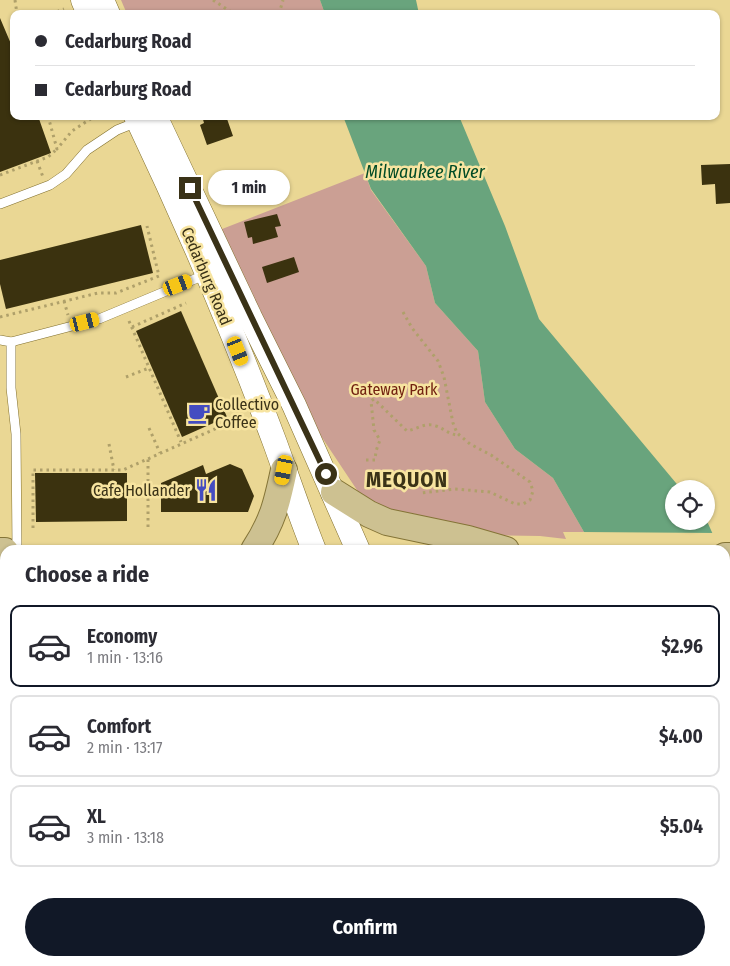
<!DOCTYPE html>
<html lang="en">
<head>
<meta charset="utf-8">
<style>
	:root { --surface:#fff; --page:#f2f2f3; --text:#2b2b33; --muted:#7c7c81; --line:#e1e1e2; --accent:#111827 }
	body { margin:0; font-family:"Fira Sans Condensed",sans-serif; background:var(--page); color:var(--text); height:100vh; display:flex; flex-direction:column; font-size:19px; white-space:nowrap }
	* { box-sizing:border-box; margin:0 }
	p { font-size:16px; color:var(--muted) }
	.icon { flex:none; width:28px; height:28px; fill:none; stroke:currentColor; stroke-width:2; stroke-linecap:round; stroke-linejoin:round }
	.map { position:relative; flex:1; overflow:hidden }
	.sheet { position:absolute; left:0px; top:545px; width:730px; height:421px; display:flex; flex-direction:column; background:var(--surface); border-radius:15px 15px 0 0; box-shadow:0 1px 4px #0004 }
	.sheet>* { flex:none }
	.guide { position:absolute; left:10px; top:10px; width:710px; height:110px; border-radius:10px; box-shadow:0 1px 4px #0004; display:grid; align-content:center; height:110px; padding:0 25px; background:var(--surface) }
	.tools { position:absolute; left:665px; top:480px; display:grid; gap:10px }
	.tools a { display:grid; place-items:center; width:50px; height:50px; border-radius:50%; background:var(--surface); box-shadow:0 1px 4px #0004; font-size:25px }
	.end { position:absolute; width:22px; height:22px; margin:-11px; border:6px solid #3a3217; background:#fff; box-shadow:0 0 0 2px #fff }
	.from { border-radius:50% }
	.bubble { position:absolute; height:35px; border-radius:18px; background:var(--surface); box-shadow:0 1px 4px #0004; font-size:16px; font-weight:700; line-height:35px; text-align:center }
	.car { position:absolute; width:15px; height:30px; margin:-15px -8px; border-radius:6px; box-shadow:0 0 4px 1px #0007; background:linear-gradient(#f5c518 24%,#345 0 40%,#f5c518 0 76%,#345 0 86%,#f5c518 0) }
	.guide b { display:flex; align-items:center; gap:18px; height:48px; font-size:19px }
	.guide b+b { border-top:1px solid var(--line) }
	.guide i { width:12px; height:12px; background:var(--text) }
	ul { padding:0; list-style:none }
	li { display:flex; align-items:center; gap:15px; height:82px; margin:0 10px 8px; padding:0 15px; border:2px solid var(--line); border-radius:10px }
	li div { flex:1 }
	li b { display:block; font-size:19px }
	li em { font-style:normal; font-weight:700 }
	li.current { border-color:var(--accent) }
	li>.icon { width:45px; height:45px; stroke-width:1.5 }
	h2 { padding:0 25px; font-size:22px; line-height:60px }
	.cta { display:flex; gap:10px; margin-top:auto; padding:10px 25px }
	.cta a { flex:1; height:58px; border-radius:30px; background:var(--accent); color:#fff; font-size:20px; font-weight:700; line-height:58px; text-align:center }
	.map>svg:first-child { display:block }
</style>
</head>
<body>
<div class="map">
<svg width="730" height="966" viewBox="0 0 730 966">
	<rect width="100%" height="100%" fill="#ead794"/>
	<g fill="#cb9f94">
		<polygon points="121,0 320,0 325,14 127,14"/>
		<polygon points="365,173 371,190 426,266 435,303 478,351 485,402 515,449 553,478 584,532 563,532 566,539 540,536 482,535 385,514 365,502 317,430 217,231"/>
	</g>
	<g fill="#69a47d">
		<polygon points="320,0 416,0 419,14 325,14"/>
		<polygon points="343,116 459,116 505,226 539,319 681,489 674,489 674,521 706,521 706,519 720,550 598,550 584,532 553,478 515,449 485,402 478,351 435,303 426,266 371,189"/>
		<polygon points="725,563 730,578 730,760 725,752"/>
	</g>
	<g fill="#ead794">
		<polygon points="581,532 717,533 723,550 594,550"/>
		<polygon points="725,561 730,570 730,617 725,617"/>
	</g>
	<g fill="#3b320f">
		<polygon points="0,18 14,51 14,116 38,116 51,153 0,172"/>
		<polygon points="202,116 226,116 233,136 207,145 200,125 204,123"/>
		<polygon points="730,164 730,203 716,204 715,184 702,185 701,165"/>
		<polygon points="250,175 256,191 236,199 229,184"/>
		<polygon points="277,214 281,226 275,227 278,237 253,244 252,237 248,238 244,222"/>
		<polygon points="141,225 153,273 6,309 0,284 0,260"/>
		<polygon points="294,257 299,272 267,283 262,267"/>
		<polygon points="181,311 227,417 182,437 136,331"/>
		<polygon points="230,464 242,469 254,496 248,512 161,512 161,483 203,465 206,474"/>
		<polygon points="35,473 127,473 127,521 36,522"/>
	</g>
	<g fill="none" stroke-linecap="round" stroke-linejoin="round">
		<defs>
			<g id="lane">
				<polyline points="0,204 50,185 66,174 87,150 117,130 137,122"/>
				<polyline points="0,340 11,342 11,388 16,434 17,550"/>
				<polyline points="11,342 99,319 207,274"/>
			</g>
			<g id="secondary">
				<polyline points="83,0 89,14"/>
				<polyline points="102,0 108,14"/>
				<path d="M136 116C187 223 234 333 275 443 288 479 300 515 314 550"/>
				<polyline points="155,116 250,317 294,405 358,550"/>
			</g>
			<g id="primary">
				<polyline points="334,492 369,514 387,522 468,539 506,550"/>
				<path d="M254 550C273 521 277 503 284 470"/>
				<polyline points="0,551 5,551"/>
				<polyline points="725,556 730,556"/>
				<polyline points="0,590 5,590"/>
				<polyline points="725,596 730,596"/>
				<polyline points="501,961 503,966"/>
			</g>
		</defs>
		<use href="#lane" stroke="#816f2d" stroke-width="10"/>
		<use href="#secondary" stroke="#816f2d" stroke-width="25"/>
		<use href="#primary" stroke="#847437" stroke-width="28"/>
		<g stroke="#afa06a" stroke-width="3" stroke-dasharray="2.5 4" stroke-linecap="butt">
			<polyline points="15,0 17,14"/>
			<polyline points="213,0 234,14"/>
			<polyline points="51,14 64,9"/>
			<polyline points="279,14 283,0"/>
			<polyline points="48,116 57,149 72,131 95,116"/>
			<polyline points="37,161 43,177"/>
			<polyline points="0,175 48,157 57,149"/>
			<polyline points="64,301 68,315"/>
			<polyline points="403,312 412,328 438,361 444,377 453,423 457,433 470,444 491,455 530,482 533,491 530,500 523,504 515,504 490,492 455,489 420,493"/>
			<polyline points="0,317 98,293 116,293 159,276 147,226"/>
			<polyline points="129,321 181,442"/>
			<polyline points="132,327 186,303"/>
			<polyline points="126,377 149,368"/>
			<polyline points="149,428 160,453"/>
			<polyline points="109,444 114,470"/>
			<path d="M366 460H375L376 451 380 440 374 430 371 401 374 399 407 431C417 429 426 422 436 426 445 429 449 435 459 435"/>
			<polyline points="148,527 148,458"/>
			<polyline points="33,528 33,470 123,470 235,420"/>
		</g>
		<use href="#lane" stroke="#fff" stroke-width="9"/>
		<use href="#secondary" stroke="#fff" stroke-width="24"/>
		<use href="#primary" stroke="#cdc191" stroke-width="26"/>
	</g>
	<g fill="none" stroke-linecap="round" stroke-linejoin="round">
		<polyline stroke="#3a3217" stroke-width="6" points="190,188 326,474"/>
	</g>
	<defs>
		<symbol id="cafe-bare" viewBox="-9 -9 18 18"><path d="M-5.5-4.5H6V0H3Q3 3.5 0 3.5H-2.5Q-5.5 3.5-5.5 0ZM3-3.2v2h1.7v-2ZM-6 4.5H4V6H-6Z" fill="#444cc1" stroke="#f7e4a0" stroke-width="2.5" paint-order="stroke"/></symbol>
		<symbol id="restaurant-bare" viewBox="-9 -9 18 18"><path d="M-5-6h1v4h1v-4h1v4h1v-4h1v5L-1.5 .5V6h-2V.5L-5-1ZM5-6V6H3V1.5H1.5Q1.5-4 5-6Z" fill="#444cc1" stroke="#f7e4a0" stroke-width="2.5" paint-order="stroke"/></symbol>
	</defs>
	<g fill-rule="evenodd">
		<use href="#cafe-bare" x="183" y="397" width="32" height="32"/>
		<use href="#restaurant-bare" x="190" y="474" width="32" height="32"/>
	</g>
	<g text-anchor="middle" stroke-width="5" stroke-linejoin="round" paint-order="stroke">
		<g font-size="16" fill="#3a3217" stroke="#f7e4a0">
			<text transform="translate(207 276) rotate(67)" y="6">Cedarburg Road</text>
		</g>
		<g font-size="16" fill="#722210" stroke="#f7e4a0">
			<text x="394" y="395">Gateway Park</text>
		</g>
		<g font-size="16" fill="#3a3217" stroke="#f7e4a0" text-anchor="start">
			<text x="215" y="410">Collectivo<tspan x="215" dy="18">Coffee</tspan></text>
			<text x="190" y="496" text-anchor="end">Cafe Hollander</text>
		</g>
		<g font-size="18" font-style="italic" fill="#004b26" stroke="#f7e4a0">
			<text x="425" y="178">Milwaukee River</text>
		</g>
		<g font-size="21" font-weight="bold" letter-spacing="1" fill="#3a3217" stroke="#f7e4a0">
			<text x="407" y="487">MEQUON</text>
		</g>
	</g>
</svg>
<div class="tools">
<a><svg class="icon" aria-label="locate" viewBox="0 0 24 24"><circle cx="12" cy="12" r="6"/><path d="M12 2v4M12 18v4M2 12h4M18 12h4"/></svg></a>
</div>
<i class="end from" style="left:326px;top:474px"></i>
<i class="end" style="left:190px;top:188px"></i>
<div class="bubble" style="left:208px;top:170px;width:82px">1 min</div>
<i class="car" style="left:178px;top:285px;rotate:69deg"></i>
<i class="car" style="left:85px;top:322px;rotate:76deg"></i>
<i class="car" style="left:238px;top:351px;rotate:158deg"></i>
<i class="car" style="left:284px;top:470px;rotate:191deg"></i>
<div class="guide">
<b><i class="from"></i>Cedarburg Road</b>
<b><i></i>Cedarburg Road</b>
</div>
<section class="sheet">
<h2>Choose a ride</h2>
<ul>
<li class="current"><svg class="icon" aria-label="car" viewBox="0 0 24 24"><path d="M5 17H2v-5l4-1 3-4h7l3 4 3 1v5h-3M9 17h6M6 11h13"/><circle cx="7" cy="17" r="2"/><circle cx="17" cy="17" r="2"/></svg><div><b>Economy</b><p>1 min · 13:16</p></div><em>$2.96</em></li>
<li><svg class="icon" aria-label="car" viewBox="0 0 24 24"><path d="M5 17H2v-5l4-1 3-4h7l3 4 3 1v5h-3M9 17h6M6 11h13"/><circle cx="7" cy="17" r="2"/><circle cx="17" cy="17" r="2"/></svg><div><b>Comfort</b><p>2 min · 13:17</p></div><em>$4.00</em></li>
<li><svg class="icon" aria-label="car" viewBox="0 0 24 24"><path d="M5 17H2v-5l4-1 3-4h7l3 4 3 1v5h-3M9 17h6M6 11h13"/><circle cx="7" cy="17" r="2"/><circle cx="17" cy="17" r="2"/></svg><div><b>XL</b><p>3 min · 13:18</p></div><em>$5.04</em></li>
</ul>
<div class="cta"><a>Confirm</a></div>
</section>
</div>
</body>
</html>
